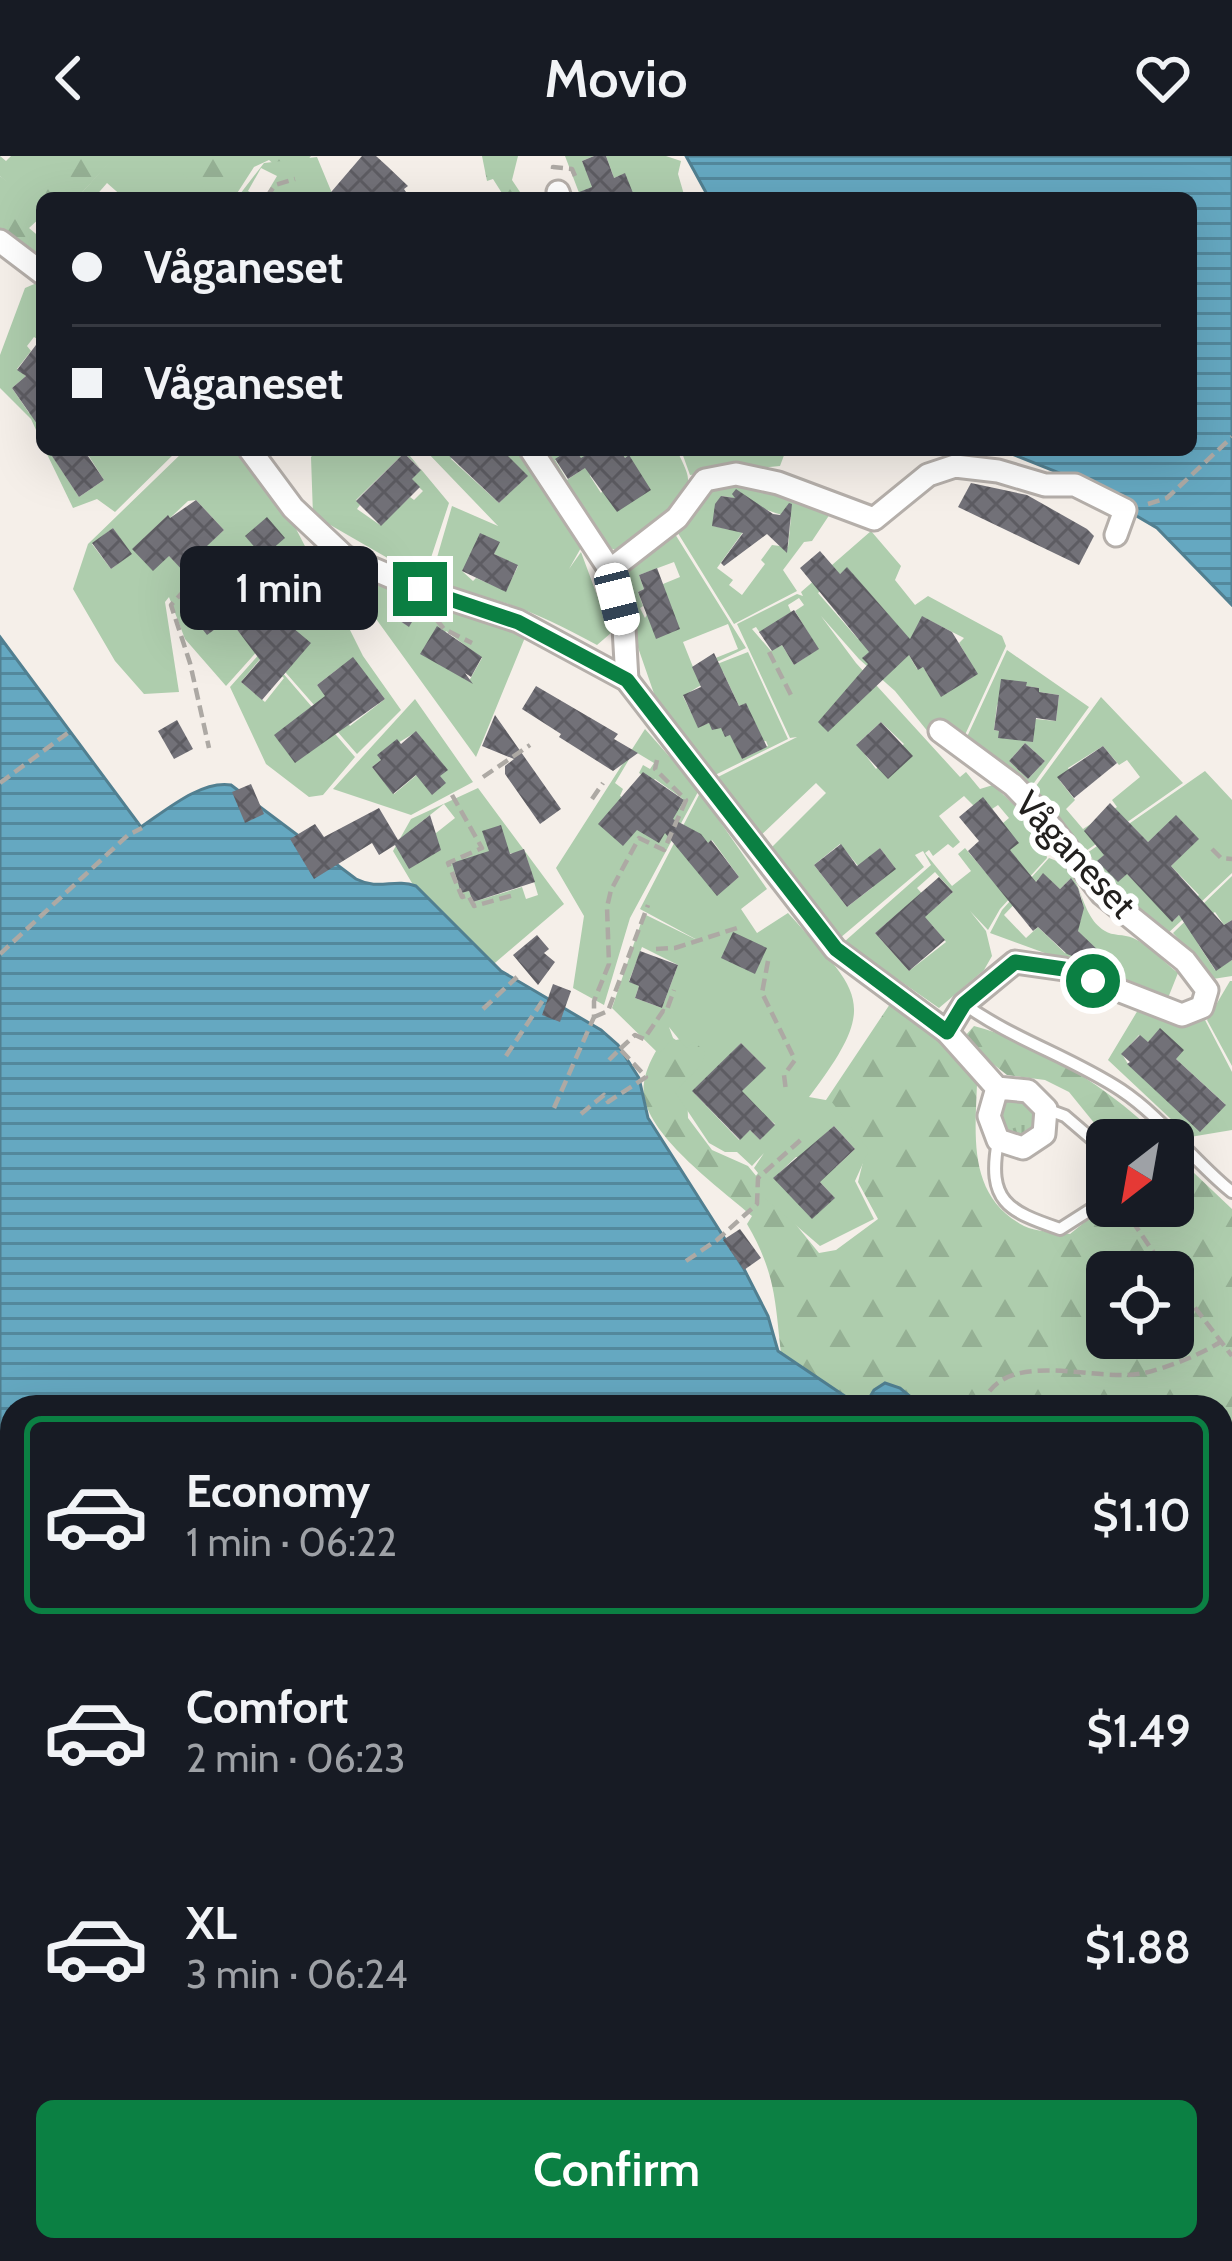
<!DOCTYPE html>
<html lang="en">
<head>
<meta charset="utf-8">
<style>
	:root { --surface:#171b24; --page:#20242c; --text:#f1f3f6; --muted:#9ea1a6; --line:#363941; --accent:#0b8043 }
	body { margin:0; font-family:Cabin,sans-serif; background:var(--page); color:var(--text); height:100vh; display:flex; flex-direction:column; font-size:45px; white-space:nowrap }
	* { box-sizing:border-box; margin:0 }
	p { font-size:39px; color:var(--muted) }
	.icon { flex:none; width:66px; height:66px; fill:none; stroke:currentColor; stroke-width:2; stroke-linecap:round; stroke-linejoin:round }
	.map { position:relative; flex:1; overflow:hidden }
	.drawer { position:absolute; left:0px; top:1239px; width:1233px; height:867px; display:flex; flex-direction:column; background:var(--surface); border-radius:36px 36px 0 0; box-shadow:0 12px 48px #0002 }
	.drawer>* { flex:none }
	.guide { position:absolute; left:36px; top:36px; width:1161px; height:264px; border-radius:18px; box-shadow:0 12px 48px #0002; display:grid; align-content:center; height:264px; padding:0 36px; background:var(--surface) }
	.needle { width:78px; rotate:211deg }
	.tools { position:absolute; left:1086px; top:963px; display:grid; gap:24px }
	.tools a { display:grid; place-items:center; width:108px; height:108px; border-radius:18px; background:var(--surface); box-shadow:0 12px 48px #0002; font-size:60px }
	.end { position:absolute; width:54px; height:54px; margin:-27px; border:15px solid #0b8043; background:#fff; box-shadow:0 0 0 6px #fff }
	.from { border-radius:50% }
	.bubble { position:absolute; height:84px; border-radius:18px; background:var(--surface); box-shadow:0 12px 48px #0002; font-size:39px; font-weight:600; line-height:84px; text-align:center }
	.car { position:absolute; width:36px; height:72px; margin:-36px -18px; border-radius:15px; box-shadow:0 0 9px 3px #0007; background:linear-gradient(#fff 24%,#345 0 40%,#fff 0 76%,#345 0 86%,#fff 0) }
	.guide b { display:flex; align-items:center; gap:42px; height:114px; font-size:45px }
	.guide b+b { border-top:3px solid var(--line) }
	.guide i { width:30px; height:30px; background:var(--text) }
	ul { padding:21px 0 0; list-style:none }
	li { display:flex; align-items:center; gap:36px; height:198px; margin:0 24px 18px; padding:0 12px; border:6px solid transparent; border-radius:18px }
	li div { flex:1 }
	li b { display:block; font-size:45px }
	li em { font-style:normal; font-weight:600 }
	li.active { border-color:var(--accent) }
	li>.icon { width:108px; height:108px; stroke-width:1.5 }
	.button { display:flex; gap:24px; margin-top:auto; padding:24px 36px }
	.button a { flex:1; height:138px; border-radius:18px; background:var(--accent); color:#fff; font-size:48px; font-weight:600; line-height:138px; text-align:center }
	header { display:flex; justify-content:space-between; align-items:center; height:156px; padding:0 36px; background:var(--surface); font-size:54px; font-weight:600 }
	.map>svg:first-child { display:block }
</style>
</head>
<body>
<header><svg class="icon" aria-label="back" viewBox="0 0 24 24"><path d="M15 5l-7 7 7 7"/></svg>Movio<svg class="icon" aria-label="heart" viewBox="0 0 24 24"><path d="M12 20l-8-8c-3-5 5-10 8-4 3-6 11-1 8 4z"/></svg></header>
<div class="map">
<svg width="1232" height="2105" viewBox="0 0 1232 2105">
	<defs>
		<pattern id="grass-tufts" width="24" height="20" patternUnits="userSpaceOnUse" patternTransform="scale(3)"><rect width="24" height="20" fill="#aecdad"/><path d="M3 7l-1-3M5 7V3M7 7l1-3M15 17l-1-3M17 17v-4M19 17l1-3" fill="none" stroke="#95b094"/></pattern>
		<pattern id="forest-firs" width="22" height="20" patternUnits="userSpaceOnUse" patternTransform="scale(3)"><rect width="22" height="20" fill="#aecdad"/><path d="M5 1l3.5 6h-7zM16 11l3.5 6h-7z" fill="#95b094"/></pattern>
		<pattern id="water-rules" width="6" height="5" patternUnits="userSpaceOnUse" patternTransform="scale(3)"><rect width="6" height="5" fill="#65a8c1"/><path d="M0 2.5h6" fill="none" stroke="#53889c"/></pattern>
		<pattern id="building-cross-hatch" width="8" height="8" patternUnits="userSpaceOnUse" patternTransform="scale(3)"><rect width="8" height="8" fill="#727178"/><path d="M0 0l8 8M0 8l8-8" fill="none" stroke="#5d5c62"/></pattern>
	</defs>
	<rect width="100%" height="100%" fill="#f5efe9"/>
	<polygon fill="url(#grass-tufts)" points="1002,942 1018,943 1033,957 1031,977 1023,983 1004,975 998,964"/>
	<g fill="url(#forest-firs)" fill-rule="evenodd">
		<polygon points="72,0 311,0 305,7 280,14 269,4 254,11 234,42 140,42 111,5 77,42 42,42 42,60 29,72 42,83 42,104 0,74 0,20 29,42"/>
		<polygon points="482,0 518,0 512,24 524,42 505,42 493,23 487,25"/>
		<path d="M890 848 936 883 977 928C975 982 968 1040 1024 1070 1036 1076 1057 1076 1070 1078L1107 1048 1173 1050V997L1232 1053V1739L1221 1727V1251H923L900 1232 861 1251 781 1197C775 1143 775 1116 747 1068L752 1060C721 1033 650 982 644 940 641 918 655 895 667 878L676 884 693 880 719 902 687 936 688 962 712 994 748 1010 819 1097 836 1094 878 1063 858 1026 864 1002 824 947ZM1107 1116H1173V1182H1107Z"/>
		<path d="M974 870C1035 885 1119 938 1161 984H1108L1069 936 1045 924 1007 919 979 897 965 880Z"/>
	</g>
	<g fill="#aecdad" fill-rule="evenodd">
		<polygon points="0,0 6,5 11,0 84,0 31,47 0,20"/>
		<polygon points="565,0 594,0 582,5 592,28 613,19 606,0 666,0 681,5 678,18 685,42 633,42 624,18 591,31 593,37 581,42"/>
		<polygon points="317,1 334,42 264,42 277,20 261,12 248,35 261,42 237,42 264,7"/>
		<polygon points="156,2 209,35 203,42 124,42 107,27 94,42 77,42 111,4"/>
		<polygon points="39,126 42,180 39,184 34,181 27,190 31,195 17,213 26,220 12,232 29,257 42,253 42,287 31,263 0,232 0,199 25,132"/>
		<polygon points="45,294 55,294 51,298 79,341 104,324 85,294 178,294 115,356 97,343 73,352"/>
		<path d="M185 294H235L279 340 322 423 226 530 185 483 169 441 165 446 179 536 144 538 115 505 73 433 88 388ZM196 344 224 374 212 385 209 382 179 410 169 400 133 393 167 360 170 362 188 345ZM113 372 131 398 111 413 92 388ZM226 417 262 465 242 480 229 463 201 447Z"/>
		<path d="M317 294H405L449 347 424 423 313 359 311 301ZM404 297 421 313 411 324 423 335 414 344 410 341 380 369 357 353 360 349 356 344Z"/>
		<path d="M425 294H459L451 303 499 347 524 323 502 294H521L582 390 569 413 581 396 611 477 597 489C534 455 500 441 429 429L452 350 498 370ZM499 386 494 398 518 410 506 435 476 422 473 425 462 415Z"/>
		<path d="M539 294H561L563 298 555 304 567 324 586 311 576 294H594L590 320 601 337 628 300 625 302 620 294H677C680 302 688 315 688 323 689 358 643 379 619 395L600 389Z"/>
		<polygon points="681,294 786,294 780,310 690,319"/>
		<path d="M730 326 760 329 830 358 812 385 804 386 783 414 797 435 734 468 676 374 712 334ZM722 340C751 344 764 356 791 361L788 391 772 389 761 404 765 408 742 439 729 429 733 424 717 412 743 376 713 370Z"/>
		<path d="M871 375 901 410 895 424 915 449 928 440 1002 480 1006 490 958 594 933 582 895 535 859 503 821 460 856 507 960 621 966 616 980 633 993 629 1041 674 1047 702 1000 753 988 774 970 755 986 775 992 800 984 814 939 852 844 786 931 709 923 695 915 699 924 711 840 782 769 694 826 637 816 627 759 681 716 622 797 581 790 582 737 468 797 438 803 440 801 436ZM847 412 887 457 858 483 818 437ZM799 442 804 449 795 455 818 493 794 509 782 489 771 495 752 473 756 471 760 477 791 456 788 449ZM923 461 964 482 959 487 969 504 941 540 923 511 917 513 905 492ZM881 566 904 588 876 613 857 588ZM964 640 973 649 992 653 998 649 1009 662 1003 667 1010 694 993 725 965 692 958 698 971 715 952 730 925 697 929 694 933 700 948 688 953 692 960 686 939 660ZM840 688 859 711 880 692 895 712 876 728 869 723 873 731 847 751 814 709ZM935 716 953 736 935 752 917 732ZM904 752 919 767 932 769 946 786 909 815 875 777Z"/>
		<path d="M675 378 746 492 694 517 748 496 788 583 715 619 659 552 616 428 625 409ZM674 406 680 421 663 428 645 462 640 452 643 450 638 436 644 433 639 419ZM728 468 738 493 693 511 683 486ZM723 516 739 550 746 548 761 586 766 585 768 590 742 603 733 584 734 577 709 567 698 571 683 540Z"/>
		<path d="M365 415 526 479 476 601 366 449ZM401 436 422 449 408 470 388 457ZM446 475 482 502 469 525 430 503Z"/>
		<path d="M322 426 328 430 363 500 401 554 357 598 265 493ZM339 512 367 520 385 543 350 570 317 529Z"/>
		<path d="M263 494 355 601 323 639 309 641 266 608 230 531ZM260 503 284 522 265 546 241 526Z"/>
		<path d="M1007 494 1089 551 1031 631 966 583ZM1026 526V530L1039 532V536L1059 539 1056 565 1036 563 999 582V575L994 574 997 549ZM1025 587 1045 605 1028 623 1009 605Z"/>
		<path d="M1101 541 1183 627 1086 695 1033 634ZM1103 590 1119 609 1127 604 1140 621 1112 644 1117 651 1083 673 1066 653 1075 644 1060 625 1070 616 1068 612Z"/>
		<path d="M415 543 473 626 411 659 333 633ZM416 576 437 602 394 638 372 611 381 604 378 599Z"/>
		<path d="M645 573 699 634 630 762 604 849 573 832 584 760 556 712ZM634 595 654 607 650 613 643 609 639 617 653 625 655 623 683 643 659 686 637 650 620 640 623 633 615 627Z"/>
		<path d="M1205 615 1232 644V717L1165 780 1087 697ZM1176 660 1198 683 1171 710 1199 739 1173 765 1127 718 1098 705 1133 671 1148 686Z"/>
		<path d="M478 632 564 748 489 812 428 754 393 695 411 663ZM444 648 455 662 426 685 416 670ZM512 697 526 699 538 739 526 743 522 731 473 746 469 735 461 736 453 709 477 699 480 707Z"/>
		<path d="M700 637 767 733 741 753 757 777 788 757C860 837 882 845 809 941L831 945 869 994 855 1025 874 1063 820 1090 749 1029 758 1017 754 1012 764 997 752 1010 737 996H725L709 987 675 936 702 908 706 896 694 886 686 892 669 871 673 882 659 898 612 852 644 758 701 786 640 753ZM712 684 739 721 717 739 708 687ZM642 791 678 809 662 852 635 842 639 830 629 825ZM741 887 765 911 739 938 775 968 760 984 750 974 739 984 693 936ZM834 970 855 993 836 1011 815 987ZM796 1001H797L834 1041 774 1022Z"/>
		<path d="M1049 702C1086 713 1076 757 1105 775 1112 780 1124 778 1133 782 1149 789 1164 806 1178 817L1168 842 990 777 1002 754ZM1043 718 1060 733 1070 723C1086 739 1085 755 1077 774L1099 797 1086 806 1068 795 1065 797 1038 771 1026 782 1004 759Z"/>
		<polygon points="1232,720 1232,764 1224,769 1215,756 1194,769 1198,788 1215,814 1232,804 1232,820 1213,823 1173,777"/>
		<polygon points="1230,825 1232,825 1232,910 1207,864"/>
		<path d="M1138 854 1183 868 1205 864 1232 916V974L1190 981 1108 904ZM1160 873 1176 903 1225 948 1201 975 1128 908 1122 898 1139 879 1148 886Z"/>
	</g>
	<g fill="url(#water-rules)" stroke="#517f90" stroke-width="3">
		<polygon points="686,0 1232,0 1232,449 1157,372 1072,322 1002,294 1191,294 1191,42 709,42"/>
		<path d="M0 481 141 671C165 655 201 624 231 629L356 723C380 735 393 722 416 730L501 815 601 874 618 889 639 922 648 962 744 1113 768 1160 778 1195 861 1251H12V1711L0 1709Z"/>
		<polygon points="885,1227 900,1232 923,1251 864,1251 874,1234"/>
		<polygon points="1221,1727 1232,1739 1232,2105 863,2105 851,2094 1221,2094"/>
		<polygon points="586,2094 778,2094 779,2105 589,2105"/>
	</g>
	<g fill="url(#building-cross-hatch)">
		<polygon points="362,0 376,0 387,10 408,30 404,33 410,42 326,42"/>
		<polygon points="594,0 606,0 614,22 625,17 635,42 575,42 574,38 592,31 582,5"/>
		<polygon points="42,181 42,275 12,232 26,220 17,214"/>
		<polygon points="48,294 84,294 104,324 79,341"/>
		<polygon points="443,294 502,294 528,320 499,347"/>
		<polygon points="569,294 576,294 581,302 594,294 620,294 625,302 629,299 651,334 617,356 585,312 568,323 555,303"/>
		<polygon points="404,297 421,314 412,323 420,331 381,370 356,345"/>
		<polygon points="971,327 1027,339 1087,373 1094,380 1079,409 958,351"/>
		<polygon points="736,333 773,358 780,359 789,347 792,348 787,397 767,378 724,410 721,407 743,377 712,370 715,348 721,340 735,342 732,338"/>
		<polygon points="196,344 224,374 207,390 255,456 296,423 309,438 280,461 311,487 262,544 241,526 260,504 229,463 207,479 189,456 201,447 195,438 201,434 169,400 153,415 132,393 168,359 170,362"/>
		<polygon points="267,361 285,382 263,401 245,380"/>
		<polygon points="113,372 132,398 111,413 92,387"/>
		<polygon points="480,377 500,386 494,398 518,409 506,436 462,415"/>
		<polygon points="820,395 840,418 847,411 910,483 922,460 952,476 978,518 941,541 923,511 918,514 909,499 828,576 818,566 868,508 862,502 869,496 800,412"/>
		<polygon points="657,412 680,473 656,483 638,436 644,433 639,419"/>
		<polygon points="398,440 422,449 409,471 388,457"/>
		<polygon points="794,454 819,493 794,509 782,489 772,495 759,476"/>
		<polygon points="437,470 482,501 471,521 465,517 473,528 420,498"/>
		<polygon points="714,497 739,550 746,547 767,591 742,603 730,579 725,581 721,572 712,574 709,567 698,572 683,539 701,531 692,511"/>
		<polygon points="353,501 385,543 295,607 274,579 325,540 317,529"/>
		<polygon points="1001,523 1027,526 1026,530 1039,532 1039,536 1059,539 1056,565 1036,562 1033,586 998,582 999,575 994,574"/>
		<polygon points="536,530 618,578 614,583 638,597 613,615 559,581 561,578 522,553"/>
		<polygon points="495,559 561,653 540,668 505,618 505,610 514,603 482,590"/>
		<polygon points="177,564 193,593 174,603 158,575"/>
		<polygon points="881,566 913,600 888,623 856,589"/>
		<polygon points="416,575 448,614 440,620 446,627 432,639 416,619 393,638 372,611 381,604 377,599 397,583 401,588"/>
		<polygon points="1025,587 1045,605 1028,623 1009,605"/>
		<polygon points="1103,590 1117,607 1074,642 1057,621"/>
		<polygon points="643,616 684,644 673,663 701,678 708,687 711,684 739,721 717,740 665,677 659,687 637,674 623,690 598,668"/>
		<polygon points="251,628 264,658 245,667 232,636"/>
		<polygon points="983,641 1019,687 1010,694 1036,726 1043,717 1060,733 1071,722 1078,732 1084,752 1078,775 1102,798 1087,806 1067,798 1038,771 1033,775 968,695 979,685 959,661"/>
		<polygon points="1110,647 1148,686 1176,659 1199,683 1171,710 1224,769 1232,764 1232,804 1216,815 1179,759 1172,766 1127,718 1118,726 1097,705 1104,699 1084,675"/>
		<polygon points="379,652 398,684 430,659 441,694 409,713 395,689 379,699 372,687 314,723 290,683 315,668 324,681"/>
		<polygon points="501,669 510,698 524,693 535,726 473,746 469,735 461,737 452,707 489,695 482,675"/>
		<polygon points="841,688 857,710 880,692 896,713 847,751 814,709"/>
		<polygon points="939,721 953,736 925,761 945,784 909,815 875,777"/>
		<polygon points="733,776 767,792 755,818 721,802"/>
		<polygon points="537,779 549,793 544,797 555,806 538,829 513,799"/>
		<polygon points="640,795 678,809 662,852 635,842 639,830 629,826"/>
		<polygon points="553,828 571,835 560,866 542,859"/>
		<polygon points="1160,872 1184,894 1176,903 1226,949 1200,976 1127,908 1130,906 1121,898 1140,879 1148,886"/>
		<polygon points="741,887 766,912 742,935 775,969 760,984 750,974 740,984 692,935"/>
		<polygon points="834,970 855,993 820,1026 835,1042 812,1063 773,1022"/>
		<polygon points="740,1073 761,1102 744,1114 723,1084"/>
	</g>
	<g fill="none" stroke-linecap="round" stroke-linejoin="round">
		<defs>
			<g id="service">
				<path d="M964 848C1012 883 1071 901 1121 934 1163 962 1193 1005 1232 1036"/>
				<polyline points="1046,953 1065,960 1107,996"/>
				<path d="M998 985C987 1045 1007 1055 1060 1073L1107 1043"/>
				<polyline points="0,1749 12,1755"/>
				<polyline points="1,1882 12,1874"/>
			</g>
			<g id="minor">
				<polyline points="558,36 560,42"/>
				<polyline points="0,85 42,117"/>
				<polyline points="250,294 293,352 345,401 420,433 518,465 627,524 835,793 947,876 997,932 1028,935 1046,953 1044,978 1023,992 998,984 989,960 997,932"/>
				<polyline points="531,294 610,414 624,472 627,524"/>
				<polyline points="610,414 677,362 705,324 736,318 778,327 874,363 928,319 955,310 998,315 1045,329 1075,329 1125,354 1116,379"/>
				<polyline points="940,575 1013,629 1041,658 1102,738 1185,805 1207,834 1202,851 1182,859 1064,813 1015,806 964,848 947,876"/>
				<polyline points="160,2094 167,2105"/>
			</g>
		</defs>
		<use href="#service" stroke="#b5afaa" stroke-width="16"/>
		<use href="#minor" stroke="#b5afaa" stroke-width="27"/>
		<g stroke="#ada9a4" stroke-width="4.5" stroke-dasharray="12 6" stroke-linecap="butt">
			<polyline points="553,13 553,11 572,13 575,20"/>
			<polyline points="266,42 275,29 295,23"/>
			<polyline points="1148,348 1167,342 1232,281"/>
			<polyline points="187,438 182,437 171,449 190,507 209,592"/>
			<polyline points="436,463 444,473 472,487"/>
			<polyline points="769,496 792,541"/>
			<polyline points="483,621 530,589"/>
			<polyline points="0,627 69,576"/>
			<polyline points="452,639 482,692 448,707 462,741 468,739 474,750 514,739"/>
			<polyline points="592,643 603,627"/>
			<polyline points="1212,693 1221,702 1232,703"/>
			<polyline points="656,793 675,792 740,771"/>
			<polyline points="0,798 128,679 142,672"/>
			<polyline points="768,805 762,837 795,904 784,919 786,935"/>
			<polyline points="483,853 517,821"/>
			<polyline points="594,861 608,855 648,749"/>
			<polyline points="620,893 635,879 644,883 663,855 666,856 674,834"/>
			<polyline points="506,900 545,841"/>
			<polyline points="554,952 594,861 594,845 609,808 607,751 611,734 639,682 664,694 686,644 655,613 657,604"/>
			<polyline points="581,958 604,939 608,946 646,921 620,893 609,904"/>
			<polyline points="1122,1050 1167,1116"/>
			<polyline points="686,1105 717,1084 757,1048 758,1022 804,981"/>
			<polyline points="1173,1123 1232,1200"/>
			<path d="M981 1251C1003 1188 1094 1228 1144 1217 1169 1211 1200 1199 1222 1185"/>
		</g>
		<use href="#service" stroke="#fff" stroke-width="10"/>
		<use href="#minor" stroke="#fff" stroke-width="21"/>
	</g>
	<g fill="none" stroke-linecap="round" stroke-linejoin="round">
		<polyline stroke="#0b8043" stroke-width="15" points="420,433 518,466 627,524 836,793 947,876 964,848 1015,806 1064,813 1093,825"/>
	</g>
	<g text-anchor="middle" stroke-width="12" stroke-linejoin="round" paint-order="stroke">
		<g font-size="36" fill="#22201e" stroke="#fff">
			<text transform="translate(1076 698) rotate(47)" y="13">Våganeset</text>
		</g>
	</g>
</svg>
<div class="tools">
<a><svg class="needle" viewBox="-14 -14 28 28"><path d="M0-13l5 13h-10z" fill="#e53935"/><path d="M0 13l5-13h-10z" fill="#9ea1a6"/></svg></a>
<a><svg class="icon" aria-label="locate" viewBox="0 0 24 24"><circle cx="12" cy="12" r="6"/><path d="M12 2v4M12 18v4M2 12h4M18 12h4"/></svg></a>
</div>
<i class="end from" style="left:1093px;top:825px"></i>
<i class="end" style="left:420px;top:433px"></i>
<div class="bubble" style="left:180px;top:390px;width:198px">1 min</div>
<i class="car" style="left:617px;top:443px;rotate:166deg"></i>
<div class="guide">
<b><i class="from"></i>Våganeset</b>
<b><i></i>Våganeset</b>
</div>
<section class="drawer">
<ul>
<li class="active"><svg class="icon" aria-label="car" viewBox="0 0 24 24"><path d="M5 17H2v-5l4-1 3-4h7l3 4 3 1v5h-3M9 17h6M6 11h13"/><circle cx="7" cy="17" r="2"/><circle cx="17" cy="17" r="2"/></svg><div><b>Economy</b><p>1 min · 06:22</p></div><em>$1.10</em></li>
<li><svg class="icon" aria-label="car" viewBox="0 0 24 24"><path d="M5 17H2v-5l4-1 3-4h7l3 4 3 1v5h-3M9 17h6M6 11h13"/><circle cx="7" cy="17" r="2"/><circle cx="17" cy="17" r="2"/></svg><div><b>Comfort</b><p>2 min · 06:23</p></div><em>$1.49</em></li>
<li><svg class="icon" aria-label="car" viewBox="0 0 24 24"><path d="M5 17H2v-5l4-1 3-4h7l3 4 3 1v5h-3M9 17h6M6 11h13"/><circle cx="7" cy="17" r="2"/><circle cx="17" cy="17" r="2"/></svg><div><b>XL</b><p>3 min · 06:24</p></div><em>$1.88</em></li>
</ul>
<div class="button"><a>Confirm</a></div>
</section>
</div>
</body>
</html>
